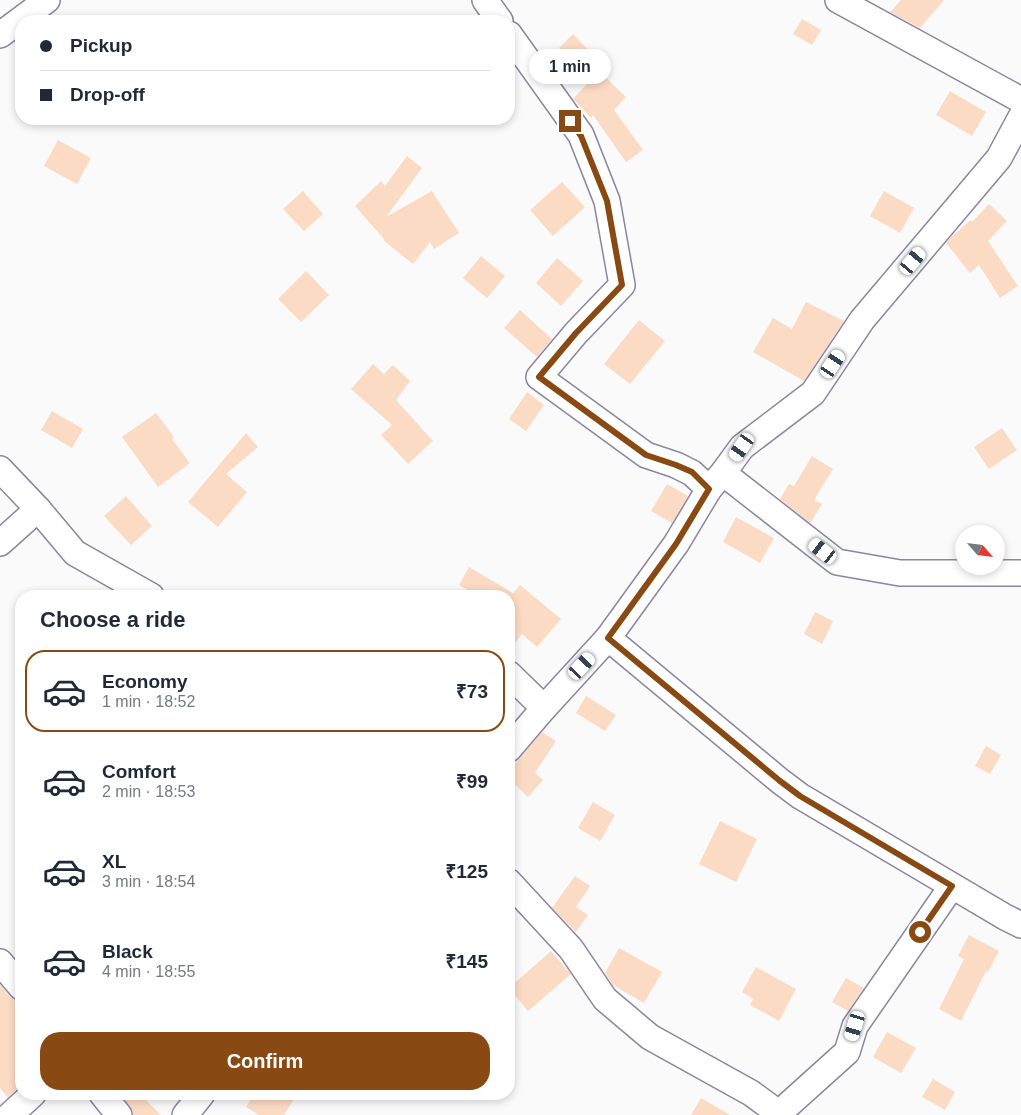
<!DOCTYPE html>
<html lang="en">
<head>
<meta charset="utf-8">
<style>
	:root { --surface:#fff; --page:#f6f6f7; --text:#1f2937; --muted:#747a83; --line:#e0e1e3; --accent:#894913 }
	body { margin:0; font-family:Helvetica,sans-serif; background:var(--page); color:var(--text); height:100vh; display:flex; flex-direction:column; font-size:19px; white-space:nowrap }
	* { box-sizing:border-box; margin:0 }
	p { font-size:16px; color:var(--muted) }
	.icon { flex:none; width:28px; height:28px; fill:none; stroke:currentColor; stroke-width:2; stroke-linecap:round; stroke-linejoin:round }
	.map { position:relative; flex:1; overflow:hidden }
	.details { position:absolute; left:15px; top:590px; width:500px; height:510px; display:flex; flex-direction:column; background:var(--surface); border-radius:20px; box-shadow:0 2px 8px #0003 }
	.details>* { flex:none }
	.guide { position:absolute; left:15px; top:15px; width:500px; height:110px; border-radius:20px; box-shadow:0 2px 8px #0003; display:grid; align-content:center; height:110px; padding:0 25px; background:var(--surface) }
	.needle { width:32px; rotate:118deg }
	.controls { position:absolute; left:955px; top:525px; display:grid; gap:10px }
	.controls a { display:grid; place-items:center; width:50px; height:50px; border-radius:50%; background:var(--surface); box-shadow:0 2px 8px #0003; font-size:25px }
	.end { position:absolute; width:22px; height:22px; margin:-11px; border:6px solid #894913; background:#fff; box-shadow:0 0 0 2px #fff }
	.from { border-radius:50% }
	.bubble { position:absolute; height:35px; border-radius:18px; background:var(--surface); box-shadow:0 2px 8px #0003; font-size:16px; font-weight:800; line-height:35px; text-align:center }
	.car { position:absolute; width:15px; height:30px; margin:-15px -8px; border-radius:6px; box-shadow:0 0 4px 1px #0007; background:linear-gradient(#fff 24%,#345 0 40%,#fff 0 76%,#345 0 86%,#fff 0) }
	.guide b { display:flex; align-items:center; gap:18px; height:48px; font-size:19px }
	.guide b+b { border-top:1px solid var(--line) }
	.guide i { width:12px; height:12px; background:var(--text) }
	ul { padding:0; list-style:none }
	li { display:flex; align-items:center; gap:15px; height:82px; margin:0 10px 8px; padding:0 15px; border:2px solid transparent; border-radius:20px }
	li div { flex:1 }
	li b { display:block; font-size:19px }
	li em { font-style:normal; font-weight:800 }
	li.active { border-color:var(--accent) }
	li>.icon { width:45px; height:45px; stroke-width:1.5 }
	h2 { padding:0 25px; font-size:22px; line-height:60px }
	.button { display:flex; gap:10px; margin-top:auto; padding:10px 25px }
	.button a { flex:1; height:58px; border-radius:20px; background:var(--accent); color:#fff; font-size:20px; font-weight:800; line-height:58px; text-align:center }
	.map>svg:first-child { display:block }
</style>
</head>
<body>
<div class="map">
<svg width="1021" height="1115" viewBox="0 0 1021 1115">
	<rect width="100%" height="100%" fill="#fafafa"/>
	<g fill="#fcdbc5">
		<polygon points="901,0 944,0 920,28 890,12"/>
		<polygon points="802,19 821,30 812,45 793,34"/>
		<polygon points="573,34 597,59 584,73 559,48"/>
		<polygon points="599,71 626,97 614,110 643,150 626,162 593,115 591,118 573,99"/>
		<polygon points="950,91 986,112 972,136 936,115"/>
		<polygon points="58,140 91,158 77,184 44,166"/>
		<polygon points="407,156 422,168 386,217 432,191 459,233 434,249 430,242 413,264 383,240 384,239 355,206 381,181 385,186"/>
		<polygon points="562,182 585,207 553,236 530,210"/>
		<polygon points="303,191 323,214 304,231 283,209"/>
		<polygon points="884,191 914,208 900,233 870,216"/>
		<polygon points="989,204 1007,221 988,241 1018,286 1000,298 979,265 970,273 946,243 953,235 971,220 972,222"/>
		<polygon points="481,256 505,276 487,298 463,278"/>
		<polygon points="557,258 583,281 561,306 536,283"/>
		<polygon points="306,271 329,295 301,322 278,299"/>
		<polygon points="806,302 844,321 804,381 753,352 773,318 792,329"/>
		<polygon points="520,310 552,339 537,357 504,328"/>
		<polygon points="639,320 665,341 630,384 604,364"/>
		<polygon points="373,364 384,374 393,365 410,381 396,400 433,441 408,464 381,435 392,425 351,389"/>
		<polygon points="527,392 544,405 526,431 509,419"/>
		<polygon points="52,411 83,429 72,448 41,430"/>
		<polygon points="156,413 174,437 172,439 190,463 158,487 122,437"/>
		<polygon points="1002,428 1017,450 989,469 974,447"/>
		<polygon points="246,433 258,447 226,474 247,492 218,527 188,502"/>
		<polygon points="812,456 833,469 814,500 822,504 810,523 780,499 789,484 794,486"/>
		<polygon points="667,484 688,496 672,523 651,511"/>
		<polygon points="126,496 152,526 131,545 104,516"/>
		<polygon points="736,517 774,538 760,563 723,542"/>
		<polygon points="469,567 513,593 520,585 561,619 537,647 522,634 509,650 510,596 479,596 459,585"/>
		<polygon points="815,612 833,621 822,644 804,634"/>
		<polygon points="586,696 616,715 605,731 576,713"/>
		<polygon points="542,732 556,741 535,773 543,780 528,797 509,779 509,771"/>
		<polygon points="986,746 1001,755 990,774 975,766"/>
		<polygon points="593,802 615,815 600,841 578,828"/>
		<polygon points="720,821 757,839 736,882 699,864"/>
		<polygon points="575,876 590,886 576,907 588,915 576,932 552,908"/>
		<polygon points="969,935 999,951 988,972 986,971 961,1021 939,1009 964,959 958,956"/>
		<polygon points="619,948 662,972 644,1003 613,985 605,973"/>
		<polygon points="551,951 571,974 528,1011 509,988"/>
		<polygon points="756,967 796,989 779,1021 750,1005 753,999 742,992"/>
		<polygon points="846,978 864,988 848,1011 832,1002"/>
		<polygon points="0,984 10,997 16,1000 21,1001 21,1085 8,1098 0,1088"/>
		<polygon points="887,1032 916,1048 901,1073 873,1057"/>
		<polygon points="933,1079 955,1092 945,1110 922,1097"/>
		<polygon points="120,1094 140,1094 161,1115 133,1115 130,1106"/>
		<polygon points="254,1094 297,1094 284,1115 259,1115 246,1107"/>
		<polygon points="701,1098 730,1115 691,1115"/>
	</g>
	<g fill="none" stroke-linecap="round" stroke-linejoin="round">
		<defs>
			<g id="minor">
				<polyline points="485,0 500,21"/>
				<polyline points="838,0 1021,100"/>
				<polyline points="509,34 581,135 607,201 622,285 576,333 539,377 646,455 676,465 692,473 709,489"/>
				<polyline points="0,35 47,0"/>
				<polyline points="0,469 38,509"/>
				<polyline points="723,473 837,562 900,573 1021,573"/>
				<polyline points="0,543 38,509 75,553 151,596"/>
				<polyline points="608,638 780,781 800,796 1005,917 1021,925"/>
				<polyline points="509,674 544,708"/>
				<polyline points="509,749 544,708 608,638 676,544 709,489 723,473 742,447 813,393 862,320 999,158 1021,117"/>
				<polyline points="509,882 571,949 605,999 650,1037 751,1093 781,1115"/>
				<polyline points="0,962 21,987"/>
				<polyline points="102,1094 119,1115"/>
				<polyline points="10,1115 33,1094"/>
				<polyline points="185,1115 202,1094"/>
				<polyline points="777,1115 847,1052 855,1026 952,886"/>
			</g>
		</defs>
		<use href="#minor" stroke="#8985a5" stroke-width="28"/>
		<use href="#minor" stroke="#fff" stroke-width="25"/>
	</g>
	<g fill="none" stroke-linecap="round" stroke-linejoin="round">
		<polyline stroke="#894913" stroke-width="6" points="570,121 581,136 607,201 622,285 576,333 539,377 646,455 676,465 692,472 709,489 676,544 608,638 780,781 800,796 952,886 920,932"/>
	</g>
</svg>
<div class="controls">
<a><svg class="needle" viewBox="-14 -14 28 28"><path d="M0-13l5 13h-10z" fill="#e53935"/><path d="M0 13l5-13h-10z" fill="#747a83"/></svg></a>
</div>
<i class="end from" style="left:920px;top:932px"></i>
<i class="end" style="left:570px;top:121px"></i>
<div class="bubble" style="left:529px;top:49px;width:82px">1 min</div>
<i class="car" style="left:913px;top:261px;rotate:40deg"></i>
<i class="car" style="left:833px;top:364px;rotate:34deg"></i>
<i class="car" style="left:742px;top:447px;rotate:215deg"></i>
<i class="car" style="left:823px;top:551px;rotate:308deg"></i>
<i class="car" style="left:582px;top:666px;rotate:43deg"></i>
<i class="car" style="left:855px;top:1026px;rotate:197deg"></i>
<div class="guide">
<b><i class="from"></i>Pickup</b>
<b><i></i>Drop-off</b>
</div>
<section class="details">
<h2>Choose a ride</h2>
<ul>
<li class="active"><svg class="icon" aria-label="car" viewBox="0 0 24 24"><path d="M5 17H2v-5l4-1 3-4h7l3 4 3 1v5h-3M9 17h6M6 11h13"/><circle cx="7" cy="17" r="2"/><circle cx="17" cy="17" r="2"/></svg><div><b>Economy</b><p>1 min · 18:52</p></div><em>₹73</em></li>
<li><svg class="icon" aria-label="car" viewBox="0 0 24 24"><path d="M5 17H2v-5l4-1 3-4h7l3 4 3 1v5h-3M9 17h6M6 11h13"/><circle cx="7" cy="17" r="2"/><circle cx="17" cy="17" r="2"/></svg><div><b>Comfort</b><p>2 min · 18:53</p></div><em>₹99</em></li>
<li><svg class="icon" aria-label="car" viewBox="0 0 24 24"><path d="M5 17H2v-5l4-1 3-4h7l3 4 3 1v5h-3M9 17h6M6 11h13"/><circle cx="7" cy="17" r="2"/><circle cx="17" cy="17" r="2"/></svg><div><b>XL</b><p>3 min · 18:54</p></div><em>₹125</em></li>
<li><svg class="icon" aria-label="car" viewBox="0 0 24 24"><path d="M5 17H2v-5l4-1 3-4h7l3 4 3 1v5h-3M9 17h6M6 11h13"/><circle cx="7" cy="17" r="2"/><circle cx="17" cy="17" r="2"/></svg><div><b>Black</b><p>4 min · 18:55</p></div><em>₹145</em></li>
</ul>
<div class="button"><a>Confirm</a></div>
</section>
</div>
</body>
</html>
